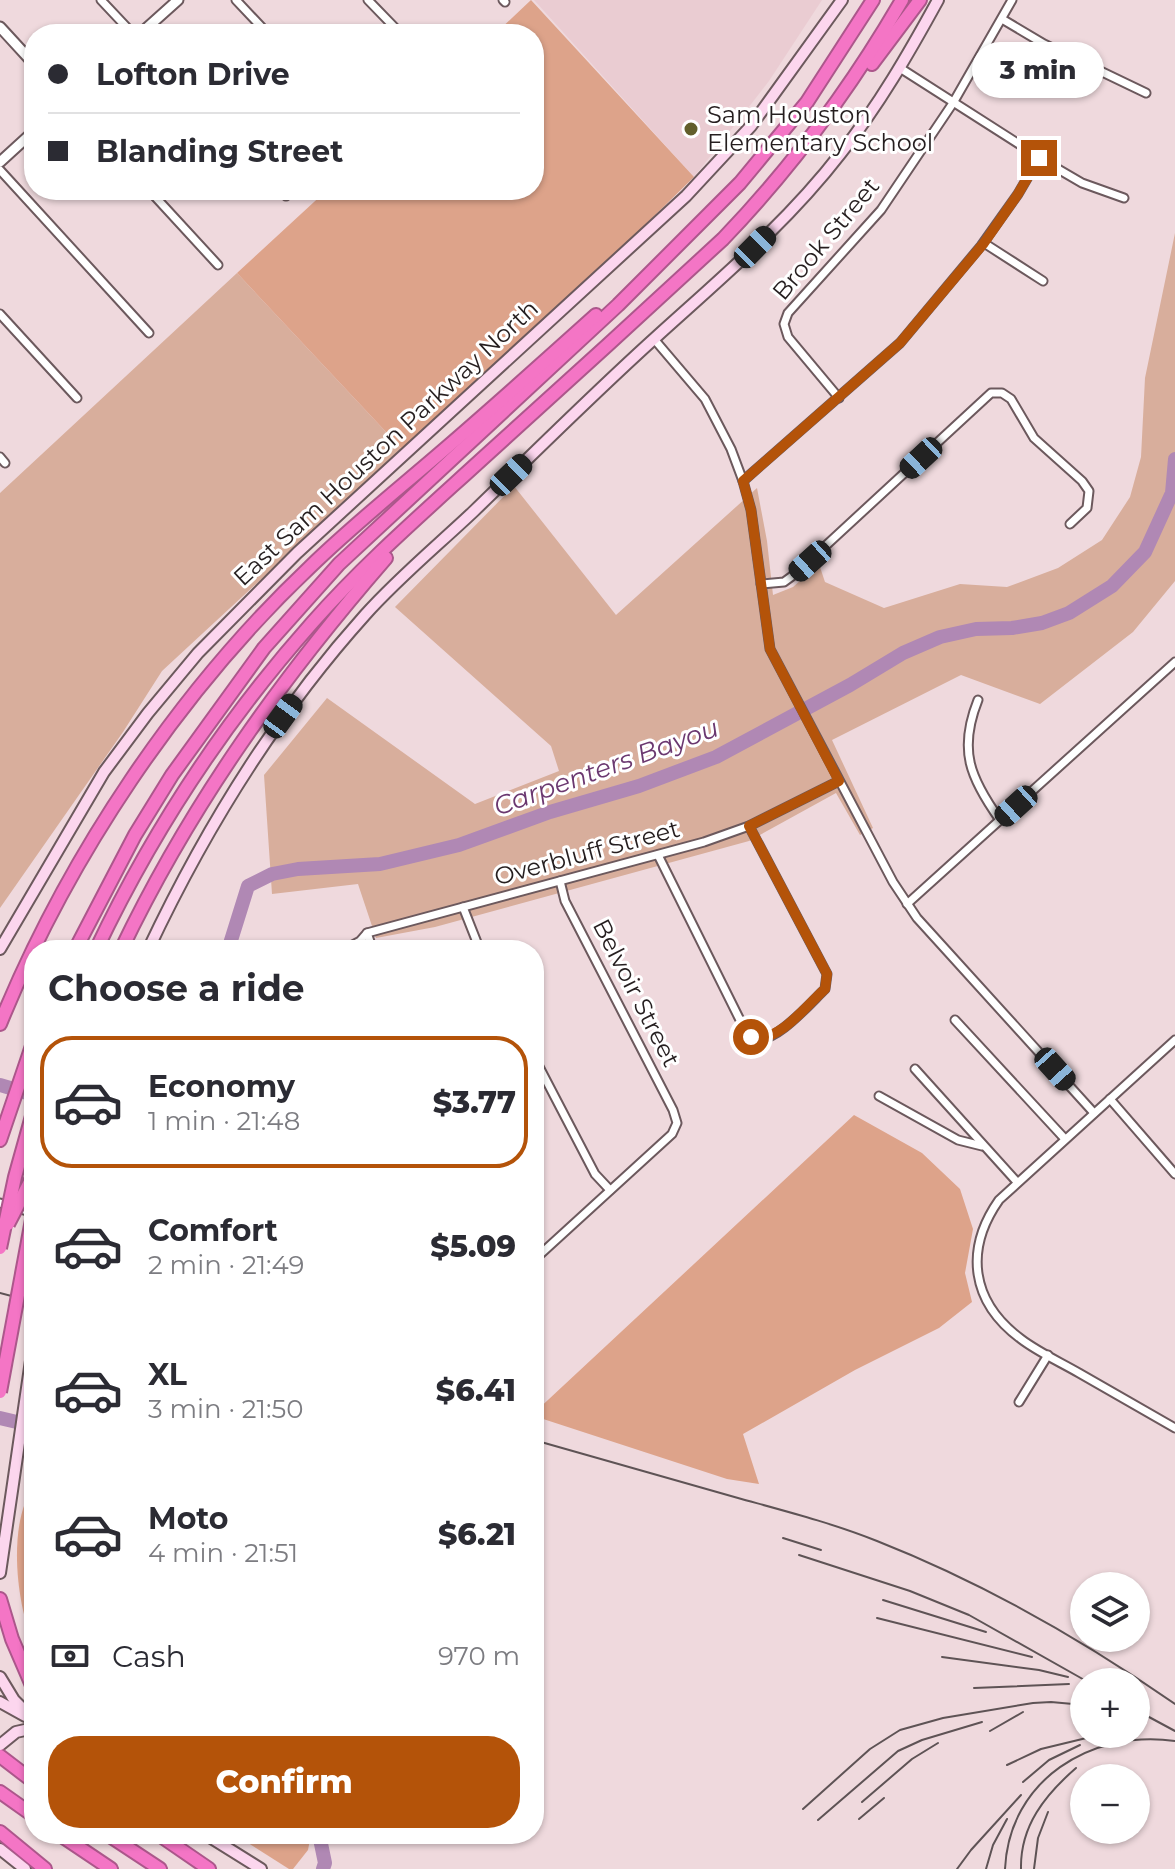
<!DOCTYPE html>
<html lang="en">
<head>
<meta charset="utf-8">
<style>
	:root { --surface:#fff; --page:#f2f2f3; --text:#2b2b33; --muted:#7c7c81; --line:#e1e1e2; --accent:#b45309 }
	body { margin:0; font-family:Montserrat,sans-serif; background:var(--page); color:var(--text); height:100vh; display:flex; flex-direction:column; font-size:30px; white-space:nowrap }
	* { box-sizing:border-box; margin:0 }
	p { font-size:26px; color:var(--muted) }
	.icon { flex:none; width:44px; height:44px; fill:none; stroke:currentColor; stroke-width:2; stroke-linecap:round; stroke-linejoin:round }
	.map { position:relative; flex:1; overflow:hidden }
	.drawer { position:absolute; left:24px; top:940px; width:520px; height:904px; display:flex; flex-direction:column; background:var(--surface); border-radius:32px; box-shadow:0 2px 6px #0004 }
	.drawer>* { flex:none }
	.guide { position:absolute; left:24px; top:24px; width:520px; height:176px; border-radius:32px; box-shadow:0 2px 6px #0004; display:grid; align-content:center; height:176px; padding:0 24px; background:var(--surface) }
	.fabs { position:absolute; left:1070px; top:1572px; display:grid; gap:16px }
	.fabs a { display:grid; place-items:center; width:80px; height:80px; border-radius:50%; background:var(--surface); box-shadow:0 2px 6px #0004; font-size:40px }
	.end { position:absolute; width:36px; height:36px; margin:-18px; border:10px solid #b45309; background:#fff; box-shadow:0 0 0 4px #fff }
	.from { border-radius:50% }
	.bubble { position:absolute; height:56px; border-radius:28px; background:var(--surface); box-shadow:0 2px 6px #0004; font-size:26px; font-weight:800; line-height:56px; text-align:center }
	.car { position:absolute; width:24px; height:48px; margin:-24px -12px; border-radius:10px; box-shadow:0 0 6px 2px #0007; background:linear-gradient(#222 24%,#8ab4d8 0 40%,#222 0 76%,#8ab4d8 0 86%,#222 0) }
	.guide b { display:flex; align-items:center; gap:28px; height:76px; font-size:30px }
	.guide b+b { border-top:2px solid var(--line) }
	.guide i { width:20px; height:20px; background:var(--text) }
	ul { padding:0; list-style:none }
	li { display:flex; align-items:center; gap:24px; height:132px; margin:0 16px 12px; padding:0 8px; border:4px solid transparent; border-radius:32px }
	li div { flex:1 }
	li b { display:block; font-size:30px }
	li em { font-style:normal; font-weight:800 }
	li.selected { border-color:var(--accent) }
	li>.icon { width:72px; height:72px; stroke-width:1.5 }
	h2 { padding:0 24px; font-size:36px; line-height:96px }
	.pay { display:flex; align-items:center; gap:20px; height:88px; padding:0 24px; font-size:30px }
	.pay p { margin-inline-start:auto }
	.cta { display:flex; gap:16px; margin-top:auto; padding:16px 24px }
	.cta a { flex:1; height:92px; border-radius:32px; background:var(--accent); color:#fff; font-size:32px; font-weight:800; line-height:92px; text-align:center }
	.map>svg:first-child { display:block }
</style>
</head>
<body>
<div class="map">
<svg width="1175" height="1869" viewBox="0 0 1175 1869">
	<rect width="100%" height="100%" fill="#efd9dd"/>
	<polygon fill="#eaccd2" points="534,0 822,0 769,81 694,177"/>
	<g fill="#d8ae9c">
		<polygon points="1175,233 1175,581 1133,632 1040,704 961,675 832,740 873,828 860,835 836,793 749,841 435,927 376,938 358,884 272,894 264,775 327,698 475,804 559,771 551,746 395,607 514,486 616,615 757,488 767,541 773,595 793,587 819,564 825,582 884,608 960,584 1007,587 1058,568 1102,540 1130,497 1141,457 1145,378"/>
		<polygon points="237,273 402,449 162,671 123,732 0,908 0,493"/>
	</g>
	<g fill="#dda38a">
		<polygon points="531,0 694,177 557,311 402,449 237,273 327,190 534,190 534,34 495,34"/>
		<polygon points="854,1115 922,1153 960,1189 973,1229 965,1273 972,1302 939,1328 855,1370 743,1434 759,1484 727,1479 534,1416 534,1413"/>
		<path d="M34 1487V1644C16 1606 7 1521 34 1487Z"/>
		<polygon points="234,1834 311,1834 308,1850 293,1869 289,1869"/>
	</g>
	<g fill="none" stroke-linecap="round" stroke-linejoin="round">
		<g stroke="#b088b4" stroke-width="14">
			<polyline points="228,950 248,886 272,874 298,869 380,864 459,845 550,812 639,786 716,757 850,685 903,653 940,637 976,629 1012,628 1042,623 1069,613 1112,586 1145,552 1172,493 1175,459"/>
			<polyline points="0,1085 34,1095"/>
			<polyline points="0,1418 34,1426"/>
			<polyline points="319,1834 325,1863 323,1869"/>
		</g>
		<defs>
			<g id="minor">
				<polyline points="101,0 133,34"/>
				<polyline points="236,0 268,34"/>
				<polyline points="368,0 401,34"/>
				<polyline points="503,0 505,2"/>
				<polyline points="1002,19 1044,44 1146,93"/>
				<polyline points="900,68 1058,169 1082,183 1124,198"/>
				<polyline points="0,170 149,333"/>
				<polyline points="149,190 218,265"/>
				<polyline points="280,190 286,196"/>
				<polyline points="984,243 1043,281"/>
				<polyline points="0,314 77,398"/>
				<polyline points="654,339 705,399 731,449 743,481 751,510 770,649 893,882 917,918 1094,1113"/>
				<polyline points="839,398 788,337 784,324 788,313 881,210 953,103 1012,0"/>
				<polyline points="0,457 5,463"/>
				<polyline points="743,481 900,343 981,246 1018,194 1039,158"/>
				<polyline points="761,584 784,582 795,574 991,393 1002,393 1011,399 1034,438 1082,481 1089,491 1087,508 1070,524"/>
				<path d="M978 700C958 750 970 778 1000 820"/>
				<path d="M658 855 739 1018C743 1025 748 1035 754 1038 773 1047 812 1001 825 989L827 974 749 826"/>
				<polyline points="907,904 1175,662"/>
				<polyline points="463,907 480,950"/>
				<polyline points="367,933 373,950"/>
				<polyline points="343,950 360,941 367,933 704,842 749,826 839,781"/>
				<polyline points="955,1020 1065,1139"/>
				<path d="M1175 1040 999 1200C964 1250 971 1302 1021 1339 1038 1352 1060 1362 1079 1373 1111 1391 1143 1410 1175 1428"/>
				<polyline points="534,1057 595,1174 610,1190"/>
				<polyline points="915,1069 1017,1182"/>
				<polyline points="879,1096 958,1140 982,1146"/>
				<polyline points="1110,1099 1175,1174"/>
				<polyline points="0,1203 34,1213"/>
				<polyline points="534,1260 672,1134 677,1123 673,1110 565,901 560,881"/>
				<polyline points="1019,1402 1048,1355"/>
			</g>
			<g id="tertiary">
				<polyline points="0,27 34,64"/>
				<polyline points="140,34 178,0"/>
				<polyline points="0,162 34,131"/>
			</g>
			<g id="secondary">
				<polyline points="0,949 104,772 148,713 198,653 297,553 686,196 751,126 842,0"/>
				<path d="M148 950C205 829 276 714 365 615 398 578 438 545 474 511 534 453 593 394 655 338 720 279 787 223 841 153 879 105 909 53 938 0"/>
				<polyline points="0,1573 34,1340"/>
				<polyline points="0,1677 14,1700 34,1720"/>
				<polyline points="0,1702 25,1716"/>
				<polyline points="0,1745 16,1732 34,1728"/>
				<polyline points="205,1834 261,1869"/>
				<polyline points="0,1849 25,1869"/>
			</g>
			<g id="motorway">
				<polyline points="872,64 920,0"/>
				<polyline points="75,950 135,835 172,775 264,648 339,564 618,305 740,183 807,102 873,0"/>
				<path d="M96 950C152 832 225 721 312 623 364 564 424 512 482 459 563 386 643 313 723 239 793 166 851 88 902 0"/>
				<path d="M121 950C191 804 280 680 386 558"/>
				<path d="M0 1024C68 857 179 691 310 567 353 525 401 487 446 448 497 404 546 360 596 315"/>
				<polyline points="0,1140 34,1040"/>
				<polyline points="0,1599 12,1639 34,1690"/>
				<polyline points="0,1756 34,1782"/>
				<polyline points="0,1792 34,1816"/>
				<polyline points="0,1832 45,1869"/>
				<polyline points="59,1834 111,1869"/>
				<polyline points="107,1834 160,1869"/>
				<polyline points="158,1834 209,1869"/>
			</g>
		</defs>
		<use href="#minor" stroke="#6c595d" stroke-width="11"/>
		<use href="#tertiary" stroke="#6c595d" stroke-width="13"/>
		<use href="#secondary" stroke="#6c595d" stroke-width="14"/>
		<use href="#motorway" stroke="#ac578b" stroke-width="16"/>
		<use href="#minor" stroke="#fff" stroke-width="7"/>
		<use href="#tertiary" stroke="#fff" stroke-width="9"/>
		<use href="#secondary" stroke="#fcd6ee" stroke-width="10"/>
		<use href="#motorway" stroke="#f475c5" stroke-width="12"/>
		<g stroke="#5e5355" stroke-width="2">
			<polyline points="0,1293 34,1302"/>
			<path d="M534 1440C602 1459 670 1479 738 1498 785 1511 832 1523 877 1541 981 1582 1083 1640 1175 1704"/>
			<polyline points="783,1538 821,1550"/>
			<polyline points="799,1555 910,1591 969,1615 1088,1682"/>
			<polyline points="883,1600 986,1632"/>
			<polyline points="877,1618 1032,1657"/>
			<polyline points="942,1657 1039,1670 1068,1677"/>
			<polyline points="974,1688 1069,1684"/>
			<polyline points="1136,1710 1175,1731"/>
			<polyline points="990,1731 1023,1712"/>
			<polyline points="1007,1765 1041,1749 1103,1734"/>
			<polyline points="1023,1782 1049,1760 1080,1745"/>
			<polyline points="862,1802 912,1759 938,1743"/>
			<polyline points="803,1809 870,1749 900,1730 943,1718 1033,1703 1051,1702 1084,1705"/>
			<polyline points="859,1819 884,1798"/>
			<polyline points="818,1820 898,1751 922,1740 982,1722"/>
			<polyline points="957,1869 971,1850 1021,1795"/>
			<polyline points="986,1869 993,1845 1007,1819"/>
			<path d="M1005 1869C1009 1780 1091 1729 1175 1741"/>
			<path d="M1021 1869C1020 1826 1045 1795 1076 1768"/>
			<polyline points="1034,1869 1038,1838 1048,1812"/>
		</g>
		<defs>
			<g id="motorway-bridge">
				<polyline points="8,1224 34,1174"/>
				<polyline points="0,1248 15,1177 34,1109"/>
				<polyline points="0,1392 34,1209"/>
			</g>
		</defs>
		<use href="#motorway-bridge" stroke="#ac578b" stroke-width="16" stroke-linecap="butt"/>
		<use href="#motorway-bridge" stroke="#f475c5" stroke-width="12"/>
	</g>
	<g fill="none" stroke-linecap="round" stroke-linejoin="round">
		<path stroke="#b45309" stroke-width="10" d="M751 1037C777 1045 807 1005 825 989L827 974 749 826 839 781 770 649 751 510 743 481 900 343 984 243 1018 194 1039 158"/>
	</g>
	<circle fill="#625e2b" stroke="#fff" stroke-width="3" cx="691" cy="129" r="8"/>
	<g text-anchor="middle" stroke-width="6" stroke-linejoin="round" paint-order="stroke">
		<g font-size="24" fill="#251e1f" stroke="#fff" text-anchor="start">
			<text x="707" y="123">Sam Houston<tspan x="707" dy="28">Elementary School</tspan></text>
		</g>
		<g font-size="24" fill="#251e1f" stroke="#fff">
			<text transform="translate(826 239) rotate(-50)" y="8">Brook Street</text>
			<text transform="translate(386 443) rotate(-43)" y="8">East Sam Houston Parkway North</text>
			<text transform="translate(587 853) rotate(-15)" y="8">Overbluff Street</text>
			<text transform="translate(636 993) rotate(63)" y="8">Belvoir Street</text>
		</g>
		<g font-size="26" font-style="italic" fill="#6b3870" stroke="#fff">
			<text transform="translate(606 767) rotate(-20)" y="9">Carpenters Bayou</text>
		</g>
	</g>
</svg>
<div class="fabs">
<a><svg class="icon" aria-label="layers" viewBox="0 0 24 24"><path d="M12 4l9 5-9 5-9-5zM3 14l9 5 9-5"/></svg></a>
<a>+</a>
<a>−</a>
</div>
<i class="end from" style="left:751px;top:1037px"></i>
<i class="end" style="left:1039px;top:158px"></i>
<div class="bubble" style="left:972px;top:42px;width:132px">3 min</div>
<i class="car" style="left:755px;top:247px;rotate:45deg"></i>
<i class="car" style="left:921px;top:458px;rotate:227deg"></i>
<i class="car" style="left:511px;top:475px;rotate:46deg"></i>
<i class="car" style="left:810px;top:561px;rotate:228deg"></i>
<i class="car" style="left:283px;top:716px;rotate:36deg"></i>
<i class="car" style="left:1016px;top:806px;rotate:228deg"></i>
<i class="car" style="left:1055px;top:1069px;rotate:138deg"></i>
<div class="guide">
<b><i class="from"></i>Lofton Drive</b>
<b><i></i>Blanding Street</b>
</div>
<section class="drawer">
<h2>Choose a ride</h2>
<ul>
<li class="selected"><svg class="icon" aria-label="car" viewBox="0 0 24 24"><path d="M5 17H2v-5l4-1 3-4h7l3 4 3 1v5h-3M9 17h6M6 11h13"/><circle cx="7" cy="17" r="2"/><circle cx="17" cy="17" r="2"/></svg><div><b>Economy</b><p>1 min · 21:48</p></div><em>$3.77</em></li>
<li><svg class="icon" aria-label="car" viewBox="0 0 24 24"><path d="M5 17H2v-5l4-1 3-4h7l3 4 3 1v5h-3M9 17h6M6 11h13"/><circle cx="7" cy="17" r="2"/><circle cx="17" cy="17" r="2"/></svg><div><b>Comfort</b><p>2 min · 21:49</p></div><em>$5.09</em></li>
<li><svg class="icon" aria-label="car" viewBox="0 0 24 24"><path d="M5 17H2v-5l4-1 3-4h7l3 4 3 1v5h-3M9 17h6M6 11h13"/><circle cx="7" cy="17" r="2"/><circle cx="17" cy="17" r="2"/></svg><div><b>XL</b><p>3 min · 21:50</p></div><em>$6.41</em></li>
<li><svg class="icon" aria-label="car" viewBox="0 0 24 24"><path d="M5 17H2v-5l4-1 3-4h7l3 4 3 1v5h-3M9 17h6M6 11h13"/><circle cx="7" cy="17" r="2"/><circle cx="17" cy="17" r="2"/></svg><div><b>Moto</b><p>4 min · 21:51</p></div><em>$6.21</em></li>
</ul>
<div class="pay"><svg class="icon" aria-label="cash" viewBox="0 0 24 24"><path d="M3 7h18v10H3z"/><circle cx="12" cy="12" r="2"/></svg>Cash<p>970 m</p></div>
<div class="cta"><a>Confirm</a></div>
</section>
</div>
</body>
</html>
